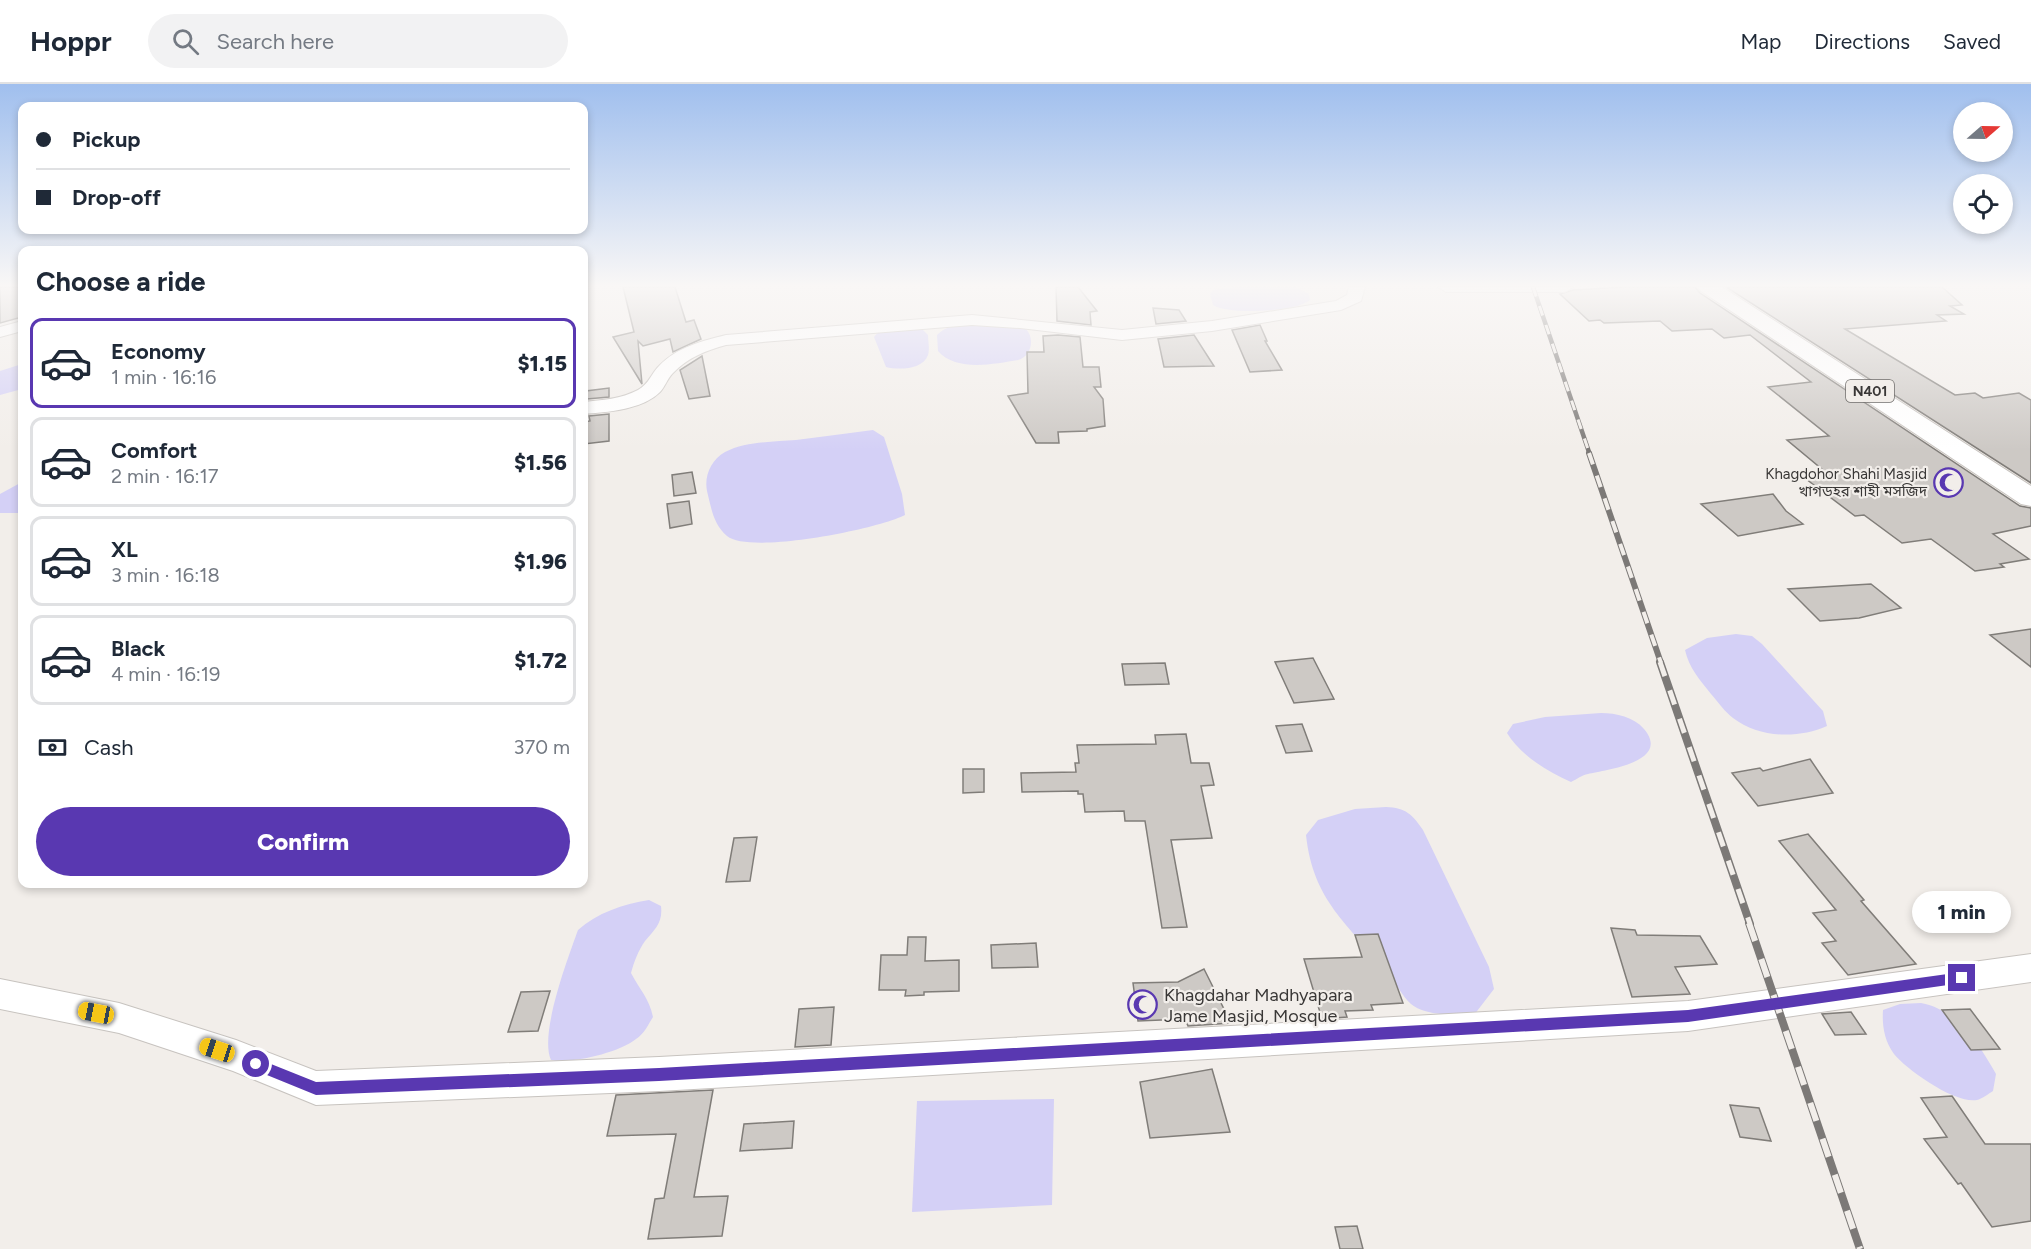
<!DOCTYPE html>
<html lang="en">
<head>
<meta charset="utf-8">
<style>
	:root { --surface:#fff; --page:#f2f2f3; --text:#1f2937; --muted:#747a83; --line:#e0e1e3; --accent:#5938b1 }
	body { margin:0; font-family:Figtree,"Noto Sans Bengali",sans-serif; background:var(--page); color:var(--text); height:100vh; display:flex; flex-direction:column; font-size:22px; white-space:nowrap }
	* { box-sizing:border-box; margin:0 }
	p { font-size:20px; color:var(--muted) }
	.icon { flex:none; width:33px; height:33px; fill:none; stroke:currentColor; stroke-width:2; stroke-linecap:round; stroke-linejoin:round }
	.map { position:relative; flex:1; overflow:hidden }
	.panel { position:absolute; left:18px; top:162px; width:570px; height:642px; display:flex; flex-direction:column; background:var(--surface); border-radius:12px; box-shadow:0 3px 9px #0003 }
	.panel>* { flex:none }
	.hud { position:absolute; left:18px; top:18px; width:570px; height:132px; border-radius:12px; box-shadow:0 3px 9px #0003; display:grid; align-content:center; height:132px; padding:0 18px; background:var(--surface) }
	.needle { width:39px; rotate:70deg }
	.controls { position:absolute; left:1953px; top:18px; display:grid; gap:12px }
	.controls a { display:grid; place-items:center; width:60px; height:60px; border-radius:50%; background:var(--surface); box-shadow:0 3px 9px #0003; font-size:30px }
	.end { position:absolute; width:27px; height:27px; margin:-14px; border:8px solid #5938b1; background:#fff; box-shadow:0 0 0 3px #fff }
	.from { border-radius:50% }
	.bubble { position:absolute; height:42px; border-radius:21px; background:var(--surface); box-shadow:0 3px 9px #0003; font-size:20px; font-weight:800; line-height:42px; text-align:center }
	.car { position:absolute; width:18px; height:36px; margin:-18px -9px; border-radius:8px; box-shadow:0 0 4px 2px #0007; background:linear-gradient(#f5c518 24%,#345 0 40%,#f5c518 0 76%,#345 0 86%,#f5c518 0) }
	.hud b { display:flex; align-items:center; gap:21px; height:57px; font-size:22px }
	.hud b+b { border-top:2px solid var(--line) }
	.hud i { width:15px; height:15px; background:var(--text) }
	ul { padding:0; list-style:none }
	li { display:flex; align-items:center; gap:18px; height:90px; margin:0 12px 9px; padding:0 6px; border:3px solid var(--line); border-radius:12px }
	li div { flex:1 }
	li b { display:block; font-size:22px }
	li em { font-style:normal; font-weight:800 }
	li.active { border-color:var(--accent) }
	li>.icon { width:54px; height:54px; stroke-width:1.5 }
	h2 { padding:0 18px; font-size:27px; line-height:72px }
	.pay { display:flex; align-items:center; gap:15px; height:66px; padding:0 18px; font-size:22px }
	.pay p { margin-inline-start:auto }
	.primary-button { display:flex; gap:12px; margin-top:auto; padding:12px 18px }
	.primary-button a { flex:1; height:69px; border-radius:36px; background:var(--accent); color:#fff; font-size:24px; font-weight:800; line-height:69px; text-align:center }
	header { display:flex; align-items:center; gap:36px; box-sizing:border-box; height:84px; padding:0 30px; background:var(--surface); border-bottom:2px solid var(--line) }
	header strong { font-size:28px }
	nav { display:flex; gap:33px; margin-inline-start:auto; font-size:21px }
	.search { width:420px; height:54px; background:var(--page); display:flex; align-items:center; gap:15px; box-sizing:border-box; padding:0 21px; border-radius:33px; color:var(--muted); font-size:22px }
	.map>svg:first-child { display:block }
</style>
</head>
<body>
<header>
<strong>Hoppr</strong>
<div class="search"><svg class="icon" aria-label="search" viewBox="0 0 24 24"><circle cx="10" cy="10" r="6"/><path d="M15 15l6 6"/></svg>Search here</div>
<nav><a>Map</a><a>Directions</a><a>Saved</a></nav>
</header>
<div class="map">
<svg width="2031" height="1165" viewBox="0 0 2031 1165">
	<rect width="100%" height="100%" fill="#f2eeea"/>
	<g fill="#d4d0f6">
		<path d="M1236 203H1296L1309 210 1310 216C1296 228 1228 231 1213 221L1210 210 1213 206Z"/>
		<path d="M976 241 1022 242C1036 250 1033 272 1018 276 994 280 956 288 938 267L937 251C947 240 963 241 976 241Z"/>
		<path d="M921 244 928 251C928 257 930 265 928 271 923 286 898 286 886 283L874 253C882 241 908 245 921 244Z"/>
		<polygon points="22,280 22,305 0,311 0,287"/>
		<path d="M873 346 884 353 902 410 905 431C878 445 750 471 727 452 713 440 711 423 707 407 704 392 711 376 725 368 746 357 773 358 796 356 822 353 848 349 873 346Z"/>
		<polygon points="22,398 22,429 0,429 0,410"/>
		<path d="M1736 550 1752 552 1762 560 1823 627 1827 642C1798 655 1759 654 1733 634 1725 628 1718 618 1711 610 1700 596 1689 584 1685 566L1707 554Z"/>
		<path d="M1601 629C1616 629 1634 633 1644 645 1672 678 1605 686 1588 690 1582 691 1577 695 1571 698 1547 687 1521 672 1507 649L1513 640 1545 633Z"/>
		<path d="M1386 723C1406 724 1412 730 1423 746L1489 883 1494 905 1474 931C1455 930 1427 933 1411 920 1402 912 1395 897 1386 887 1348 840 1313 817 1306 751L1318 736 1355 725Z"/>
		<path d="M649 816 661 822C663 839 655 845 645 857 638 867 634 878 631 889 640 906 649 914 653 933 648 941 644 950 636 955 618 969 572 980 551 976 539 950 568 874 578 846 597 829 623 820 649 816Z"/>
		<path d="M1921 919C1958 926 1979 960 1996 990L1993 1007C1988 1010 1982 1015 1977 1016 1955 1020 1907 986 1894 970 1884 956 1882 941 1883 926L1900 920Z"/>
		<polygon points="1054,1015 1052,1121 912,1128 917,1017"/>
	</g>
	<g fill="#cdc9c5" stroke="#807d79" stroke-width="1.5">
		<polygon points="0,203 22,203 22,233 0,239"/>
		<polygon points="623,203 675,203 686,238 694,236 701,255 673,268 670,255 643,262 638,257 642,300 613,253 634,248"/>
		<polygon points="1056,203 1078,203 1097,227 1090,228 1091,241 1057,237"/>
		<polygon points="1624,203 1695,203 1700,209 2020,422 2031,424 2031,442 1993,450 2029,475 2000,480 2004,483 1975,487 1931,455 1902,459 1864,431 1855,432 1806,395 1829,391 1787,356 1829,352 1768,303 1811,298 1750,251 1724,254 1712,245 1672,247 1660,237 1604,239 1600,236 1589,237 1560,210 1573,206"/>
		<polygon points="1726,203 1942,203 1962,221 1950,222 1964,230 1937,231 1946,237 1845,245 1955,311 1975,309 1983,314 2019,309 2031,316 2031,399"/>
		<polygon points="1153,224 1179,226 1186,237 1156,240"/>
		<polygon points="1260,241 1267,257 1265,257 1282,286 1250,288 1232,246"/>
		<polygon points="1058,251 1080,253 1083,283 1099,283 1101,303 1094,303 1103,315 1105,342 1087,345 1087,347 1058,348 1059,359 1036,359 1008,312 1028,309 1027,268 1044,268 1043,252"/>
		<polygon points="1194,251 1214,282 1164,283 1158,255"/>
		<polygon points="702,272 710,312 689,315 680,286"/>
		<polygon points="609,304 609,313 587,315 586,307"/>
		<polygon points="609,330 609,357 584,360 584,338 590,337 589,332"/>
		<polygon points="692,388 696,409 674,412 672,391"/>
		<polygon points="1773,410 1786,427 1803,440 1738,452 1701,420"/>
		<polygon points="689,417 692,440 670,444 667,420"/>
		<polygon points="1871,500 1901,524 1859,534 1820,537 1788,505"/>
		<polygon points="2031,545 2031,583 1990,551"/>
		<polygon points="1313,574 1334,615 1294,619 1275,578"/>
		<polygon points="1165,579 1169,600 1125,601 1122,580"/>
		<polygon points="1302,640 1312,667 1286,669 1276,642"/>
		<polygon points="1186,650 1191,679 1209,679 1214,701 1201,702 1212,754 1171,756 1187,843 1162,844 1145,737 1125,737 1124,727 1085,728 1083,710 1078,710 1078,707 1022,708 1021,689 1076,688 1075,679 1079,679 1077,661 1156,660 1155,651"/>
		<polygon points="1810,675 1833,709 1758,722 1732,689 1760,684 1763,687"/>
		<polygon points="963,685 984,685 984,708 963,709"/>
		<polygon points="1808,750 1864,816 1861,817 1916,880 1848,891 1822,859 1836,857 1813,829 1836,826 1779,757"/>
		<polygon points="757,753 750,797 726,798 734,754"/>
		<polygon points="1611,844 1635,846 1637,851 1700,852 1717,880 1675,883 1690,910 1632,913"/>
		<polygon points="1378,850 1403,919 1371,921 1373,926 1345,927 1347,933 1322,935 1304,875 1362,873 1355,851"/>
		<polygon points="908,853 926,853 925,877 959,876 959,907 924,908 924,911 905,912 906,906 879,906 881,871 907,871"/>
		<polygon points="1036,859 1038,883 992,884 991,861"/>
		<polygon points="1204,885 1231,939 1188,942 1185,935 1138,937 1133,899 1178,898"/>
		<polygon points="550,907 538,947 508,948 521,908"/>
		<polygon points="834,923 831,961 795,963 799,925"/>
		<polygon points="1970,925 2000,965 1971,966 1942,926"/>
		<polygon points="1851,928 1866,950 1835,951 1822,930"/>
		<polygon points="1212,985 1230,1048 1150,1054 1140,998"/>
		<polygon points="713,1006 694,1113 728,1112 722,1152 648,1155 655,1115 664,1114 676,1050 607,1052 616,1011"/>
		<polygon points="1952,1012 1985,1060 2031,1060 2031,1137 1992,1143 1961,1099 1958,1100 1924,1055 1947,1053 1921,1014"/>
		<polygon points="1730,1021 1759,1024 1771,1057 1740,1053"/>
		<polygon points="794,1037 792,1064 740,1067 744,1040"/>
		<polygon points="1357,1142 1363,1165 1340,1165 1335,1143"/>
	</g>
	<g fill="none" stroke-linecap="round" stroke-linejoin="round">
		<defs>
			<g id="minor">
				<path d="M1349 203H1365L1361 217 1341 226 1212 247 1122 256 1020 244 972 241 726 261C707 266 687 274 673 289 667 295 665 303 660 308 642 326 607 328 584 330V318C602 316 621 315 638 306 649 300 651 290 659 282 677 263 702 257 726 251L972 231 1122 246 1212 237 1336 217 1347 211Z"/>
				<polygon points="1438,203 1573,203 1565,208 1446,208"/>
				<polygon points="22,237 22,247 0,253 0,243"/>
				<polygon points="2031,870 2031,898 1688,947 659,1007 316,1021 233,987 119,949 0,925 0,895 119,919 236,956 316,987 659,973 1688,917"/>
			</g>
			<polygon id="highway" points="1697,203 1722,203 2031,402 2031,422 2021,420 1701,207"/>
		</defs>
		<use href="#minor" stroke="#c7c3bf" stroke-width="2"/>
		<use href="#highway" stroke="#c7c3bf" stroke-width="2"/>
		<use href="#minor" fill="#fff" fill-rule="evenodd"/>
		<use href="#highway" fill="#fff" fill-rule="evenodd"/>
		<defs>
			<polyline id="rail-far3" points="1533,203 1590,371"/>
			<polyline id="rail-far2" points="1589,369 1661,579"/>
			<polyline id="rail-far1" points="1660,578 1750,840"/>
			<polyline id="rail" points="1749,839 1860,1165"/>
		</defs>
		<use href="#rail-far3" stroke="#7c7977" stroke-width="4.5"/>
		<use href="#rail-far2" stroke="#7c7977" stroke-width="6"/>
		<use href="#rail-far1" stroke="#7c7977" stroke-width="8"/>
		<use href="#rail" stroke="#7c7977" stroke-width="8"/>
		<use href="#rail-far3" stroke="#f2eeea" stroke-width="3" stroke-dasharray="10" stroke-linecap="butt"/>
		<use href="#rail-far2" stroke="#f2eeea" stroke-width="4" stroke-dasharray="12" stroke-linecap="butt"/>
		<use href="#rail-far1" stroke="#f2eeea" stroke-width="5" stroke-dasharray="15" stroke-linecap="butt"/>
		<use href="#rail" stroke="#f2eeea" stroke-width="6" stroke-dasharray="19" stroke-linecap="butt"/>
	</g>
	<linearGradient id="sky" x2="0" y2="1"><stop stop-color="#a0bfee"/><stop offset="0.55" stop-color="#f9f7f6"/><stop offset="1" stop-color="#f9f7f6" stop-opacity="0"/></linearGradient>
	<rect width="2031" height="366" fill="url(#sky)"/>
	<polygon fill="#5938b1" points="1962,888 1968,894 1962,899 1688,938 659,997 316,1011 252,985 250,980 252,976 256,974 316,998 659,984 1688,926"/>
	<defs>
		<symbol id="mosque-ring" viewBox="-11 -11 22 22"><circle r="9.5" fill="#f2eeea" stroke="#5938b1" stroke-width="1.5"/><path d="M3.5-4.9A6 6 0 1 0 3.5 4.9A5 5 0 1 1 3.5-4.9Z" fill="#5938b1"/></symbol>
	</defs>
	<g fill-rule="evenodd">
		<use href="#mosque-ring" x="1932" y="382" width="33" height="33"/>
		<use href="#mosque-ring" x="1126" y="904" width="33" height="33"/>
	</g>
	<g text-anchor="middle" stroke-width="4.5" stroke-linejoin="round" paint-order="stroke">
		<rect fill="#f2eeea" stroke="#706e6c" stroke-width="1.5" x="1846" y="296" width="48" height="22" rx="4.5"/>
		<g font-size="14" font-weight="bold" fill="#393736">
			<text x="1870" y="312">N401</text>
		</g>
		<g font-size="15" fill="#393736" stroke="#f2eeea" text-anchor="end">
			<text x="1927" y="395">Khagdohor Shahi Masjid<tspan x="1927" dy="17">খাগডহর শাহী মসজিদ</tspan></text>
		</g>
		<g font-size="18" fill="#393736" stroke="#f2eeea" text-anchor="start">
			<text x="1164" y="917">Khagdahar Madhyapara<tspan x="1164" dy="21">Jame Masjid, Mosque</tspan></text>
		</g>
	</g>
</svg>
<div class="controls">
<a><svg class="needle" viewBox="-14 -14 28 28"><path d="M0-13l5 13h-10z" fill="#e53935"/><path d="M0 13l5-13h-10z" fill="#747a83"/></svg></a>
<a><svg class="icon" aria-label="locate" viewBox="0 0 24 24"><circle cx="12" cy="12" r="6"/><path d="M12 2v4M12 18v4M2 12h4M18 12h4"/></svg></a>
</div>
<i class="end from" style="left:256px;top:980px"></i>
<i class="end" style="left:1962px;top:894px"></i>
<div class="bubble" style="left:1912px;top:807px;width:99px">1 min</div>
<i class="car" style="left:96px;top:929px;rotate:281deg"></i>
<i class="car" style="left:217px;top:966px;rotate:288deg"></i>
<div class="hud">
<b><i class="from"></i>Pickup</b>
<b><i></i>Drop-off</b>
</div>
<section class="panel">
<h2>Choose a ride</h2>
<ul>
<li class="active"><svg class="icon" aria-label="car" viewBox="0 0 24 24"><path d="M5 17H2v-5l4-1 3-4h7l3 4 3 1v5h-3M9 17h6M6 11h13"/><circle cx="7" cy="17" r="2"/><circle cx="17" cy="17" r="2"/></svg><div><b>Economy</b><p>1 min · 16:16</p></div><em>$1.15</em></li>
<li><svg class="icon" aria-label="car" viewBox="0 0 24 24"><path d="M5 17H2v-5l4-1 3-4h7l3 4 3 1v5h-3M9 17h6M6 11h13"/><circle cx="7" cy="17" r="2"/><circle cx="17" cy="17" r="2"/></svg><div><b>Comfort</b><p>2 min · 16:17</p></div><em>$1.56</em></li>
<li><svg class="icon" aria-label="car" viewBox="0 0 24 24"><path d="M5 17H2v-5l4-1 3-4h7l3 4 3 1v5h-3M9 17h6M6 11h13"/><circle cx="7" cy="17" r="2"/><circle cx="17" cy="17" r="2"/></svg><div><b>XL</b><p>3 min · 16:18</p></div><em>$1.96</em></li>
<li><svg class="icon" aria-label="car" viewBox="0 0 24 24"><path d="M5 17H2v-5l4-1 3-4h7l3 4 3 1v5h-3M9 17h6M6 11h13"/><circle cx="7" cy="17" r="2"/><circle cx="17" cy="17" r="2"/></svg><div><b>Black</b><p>4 min · 16:19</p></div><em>$1.72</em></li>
</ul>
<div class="pay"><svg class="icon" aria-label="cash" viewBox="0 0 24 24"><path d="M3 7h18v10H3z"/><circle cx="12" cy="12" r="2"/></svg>Cash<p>370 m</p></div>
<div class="primary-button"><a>Confirm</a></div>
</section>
</div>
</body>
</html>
